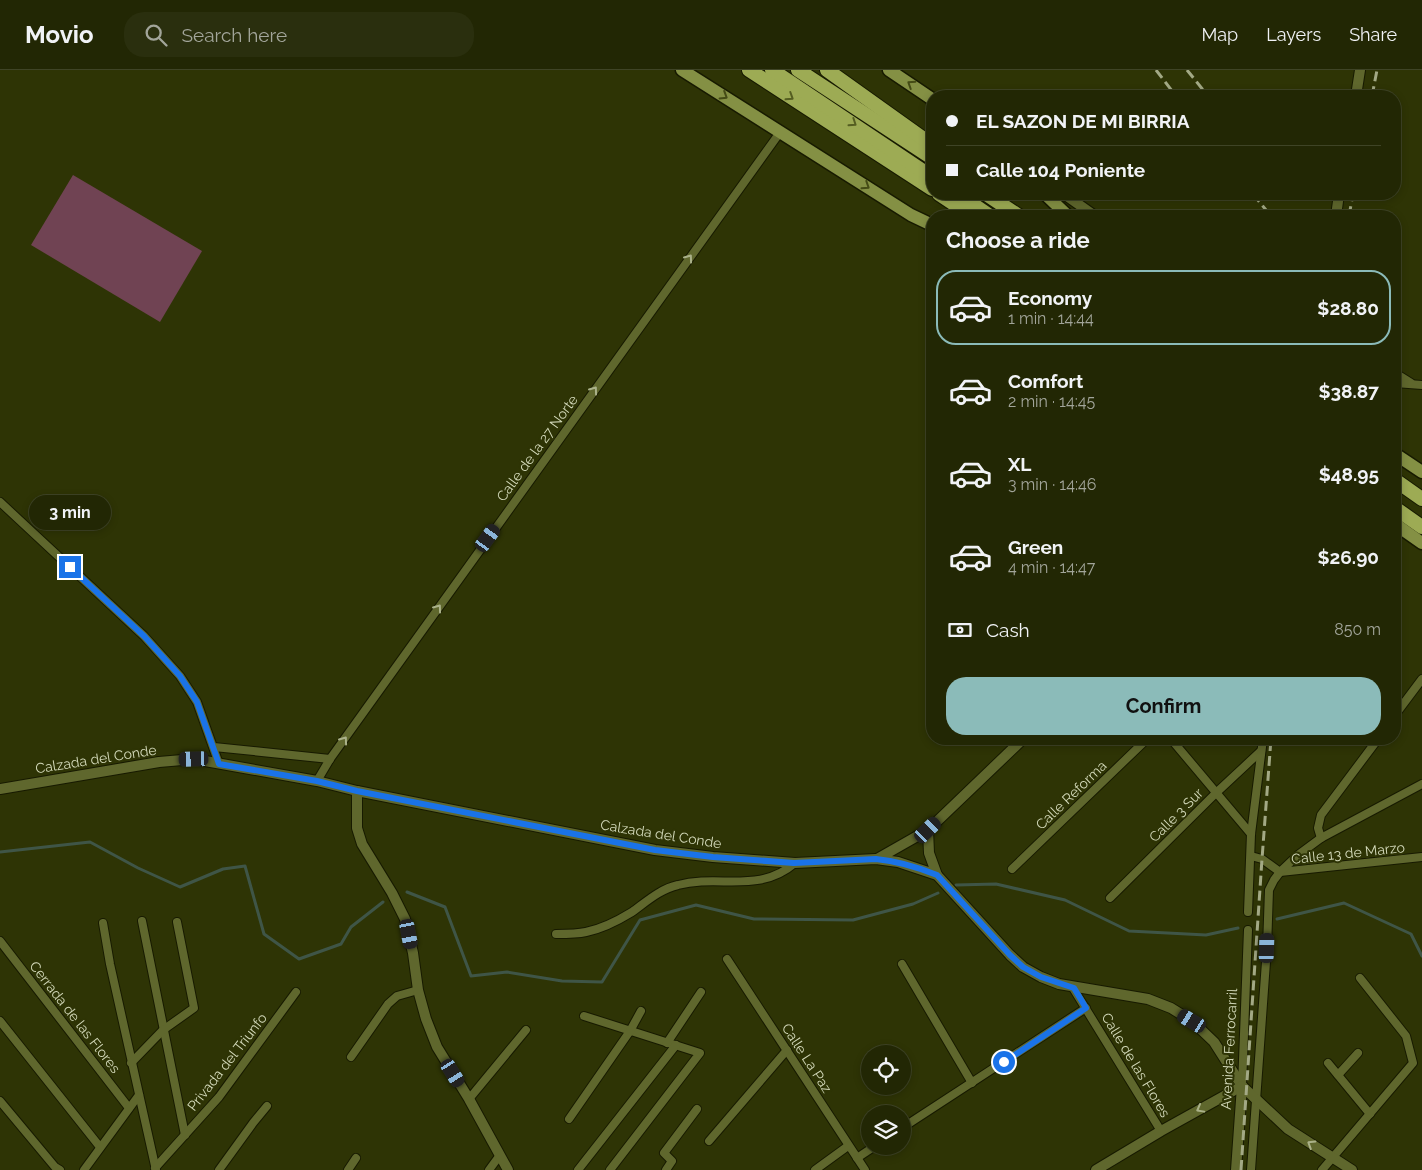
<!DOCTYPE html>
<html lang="en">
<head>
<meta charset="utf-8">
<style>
	:root { --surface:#222704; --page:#2a2f0e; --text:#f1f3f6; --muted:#a2a59a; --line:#3f4426; --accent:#8bbbb9 }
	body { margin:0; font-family:Raleway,sans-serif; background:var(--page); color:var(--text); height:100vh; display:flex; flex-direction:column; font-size:19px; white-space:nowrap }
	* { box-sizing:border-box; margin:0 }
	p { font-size:16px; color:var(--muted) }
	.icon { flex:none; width:28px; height:28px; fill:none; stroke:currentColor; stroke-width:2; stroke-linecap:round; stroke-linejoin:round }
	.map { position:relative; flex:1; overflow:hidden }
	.panel { position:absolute; left:926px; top:140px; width:475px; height:535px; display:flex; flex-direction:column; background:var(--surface); border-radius:20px; box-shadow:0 2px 8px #0003,0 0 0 1px var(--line) }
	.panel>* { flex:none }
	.hud { position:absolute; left:926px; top:20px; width:475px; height:110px; border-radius:20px; box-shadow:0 2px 8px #0003,0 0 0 1px var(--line); display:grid; align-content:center; height:110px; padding:0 20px; background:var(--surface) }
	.fabs { position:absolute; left:861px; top:975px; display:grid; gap:10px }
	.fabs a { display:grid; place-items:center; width:50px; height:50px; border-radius:50%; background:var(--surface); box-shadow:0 2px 8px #0003,0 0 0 1px var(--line); font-size:25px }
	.end { position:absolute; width:22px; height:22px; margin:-11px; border:6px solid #1a73e8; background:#fff; box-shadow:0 0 0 2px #fff }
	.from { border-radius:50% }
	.bubble { position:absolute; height:35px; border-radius:18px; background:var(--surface); box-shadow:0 2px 8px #0003,0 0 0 1px var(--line); font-size:16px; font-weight:700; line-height:35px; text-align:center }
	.car { position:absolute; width:15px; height:30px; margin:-15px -8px; border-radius:6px; box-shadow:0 0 4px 1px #0007; background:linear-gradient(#222 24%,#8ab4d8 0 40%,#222 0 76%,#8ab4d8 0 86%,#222 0) }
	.hud b { display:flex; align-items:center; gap:18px; height:48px; font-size:19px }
	.hud b+b { border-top:1px solid var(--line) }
	.hud i { width:12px; height:12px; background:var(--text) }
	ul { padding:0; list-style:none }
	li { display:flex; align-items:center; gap:15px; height:75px; margin:0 10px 8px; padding:0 10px; border:2px solid transparent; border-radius:20px }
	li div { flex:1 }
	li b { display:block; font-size:19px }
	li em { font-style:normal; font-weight:700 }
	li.on { border-color:var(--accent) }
	li>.icon { width:45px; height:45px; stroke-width:1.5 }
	h2 { padding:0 20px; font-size:22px; line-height:60px }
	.pay { display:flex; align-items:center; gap:12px; height:55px; padding:0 20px; font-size:19px }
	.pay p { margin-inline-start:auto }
	.cta { display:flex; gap:10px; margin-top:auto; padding:10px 20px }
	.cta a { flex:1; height:58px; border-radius:20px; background:var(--accent); color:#111; font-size:20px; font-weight:700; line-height:58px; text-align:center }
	header { display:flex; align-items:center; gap:30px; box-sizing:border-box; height:70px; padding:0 25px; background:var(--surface); border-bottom:1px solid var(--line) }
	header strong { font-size:24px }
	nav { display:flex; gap:28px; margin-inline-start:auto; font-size:18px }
	.search { width:350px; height:45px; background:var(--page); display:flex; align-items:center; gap:12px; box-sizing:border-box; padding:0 18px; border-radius:20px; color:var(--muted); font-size:19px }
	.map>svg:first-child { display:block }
</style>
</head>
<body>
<header>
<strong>Movio</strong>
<div class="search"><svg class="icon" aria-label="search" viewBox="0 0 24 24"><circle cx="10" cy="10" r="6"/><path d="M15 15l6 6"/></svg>Search here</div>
<nav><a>Map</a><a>Layers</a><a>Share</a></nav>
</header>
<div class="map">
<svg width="1422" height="1100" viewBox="0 0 1422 1100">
	<rect width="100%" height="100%" fill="#2e3405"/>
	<polygon fill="#704353" points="73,105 202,181 160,252 31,175"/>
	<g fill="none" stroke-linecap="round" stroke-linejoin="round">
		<g stroke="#3f5547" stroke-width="3">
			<polyline points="0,782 90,772 138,798 180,817 223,799 245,796 264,864 299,889 341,874 351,857 383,832"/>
			<polyline points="956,815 996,814 1065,830 1129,861 1206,865 1238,858"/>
			<polyline points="407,822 445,837 471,906 507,902 562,911 602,912 640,850 696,835 754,849 853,850 913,834 938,823"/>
			<polyline points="1277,849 1344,833 1411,864 1422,886"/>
		</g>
		<defs>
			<g id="minor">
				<polyline points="1395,303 1411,313"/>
				<polyline points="1395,313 1422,315"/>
				<polyline points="0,432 144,566 180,606 197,632 219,694"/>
				<polyline points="1395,645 1422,609"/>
				<polyline points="1171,669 1251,764"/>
				<polyline points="214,677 330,689"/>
				<polyline points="317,711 330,689 781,61"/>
				<polyline points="1321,768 1318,758 1321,745 1378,669"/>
				<polyline points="1251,786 1262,789 1280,802 1422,787"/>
				<polyline points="1012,799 1147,669"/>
				<polyline points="1110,828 1217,722 1261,681"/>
				<polyline points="1248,842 1251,764 1263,669"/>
				<polyline points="142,851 185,1065"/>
				<polyline points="103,853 110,894 156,1100"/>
				<path d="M556 864C566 864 577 864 586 862 601 859 619 850 632 842 646 832 660 819 678 815 719 804 759 824 795 793"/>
				<polyline points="0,871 129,1038"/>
				<polyline points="727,889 865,1100"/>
				<polyline points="902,894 972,1013"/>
				<polyline points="1073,918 1161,1061"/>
				<polyline points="584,946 700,983 610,1100"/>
				<polyline points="0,951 100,1077"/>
				<polyline points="667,973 701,922"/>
				<polyline points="351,987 388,934 397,926 418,920"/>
				<polyline points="131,993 163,960 194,938 177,852"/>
				<polyline points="1328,993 1370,1044"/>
				<polyline points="1338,1005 1358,983"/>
				<polyline points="1242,1016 1248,860"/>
				<polyline points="469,1029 526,960"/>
				<polyline points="0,1031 55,1097 60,1100"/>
				<polyline points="569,1049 630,961 641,941"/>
				<polyline points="902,1058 1086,938"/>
				<polyline points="709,1071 787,980"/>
				<polyline points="857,1088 875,1076"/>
				<polyline points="155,1098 219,1027 296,922"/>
				<polyline points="84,1100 139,1025"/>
				<polyline points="219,1100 253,1053 267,1036"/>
				<polyline points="348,1100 356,1088"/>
				<polyline points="489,1100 500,1085"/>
				<polyline points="578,1100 676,975"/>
				<polyline points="666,1100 672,1091 664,1083 697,1039"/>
				<polyline points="815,1100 848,1076"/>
				<polyline points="1251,1100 1267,878 1269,820 1274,810 1280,802 1298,785 1321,768 1422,714"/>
				<polyline points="1322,1100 1413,993 1406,966 1360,908"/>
			</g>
			<g id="tertiary">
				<polyline points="1356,26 1360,0"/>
				<polyline points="1064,124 1095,146"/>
				<polyline points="1336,146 1339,124"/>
				<polyline points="0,719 159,692 194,689 317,711 357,721 655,780 713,787 795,793 876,789 898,792 937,805 1010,885 1023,897 1041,907 1059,914 1148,929 1171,938 1192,951 1214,972 1242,1016 1288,1059 1352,1100"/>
				<polyline points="357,721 357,758 362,774 392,823 405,849 413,883 418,920 426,949 437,977 469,1029 508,1100"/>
				<polyline points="928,760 929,783 937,805"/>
				<polyline points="877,789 928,760 1023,669"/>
				<polyline points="1096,1100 1161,1061 1242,1016"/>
				<polyline points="1236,1100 1242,1016"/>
			</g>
			<g id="primary">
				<polyline points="682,0 911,145 932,155"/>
				<polyline points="889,0 932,29"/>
				<polyline points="1045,124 1068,146"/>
				<polyline points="1395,384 1422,402"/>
				<polyline points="1395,454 1422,473"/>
			</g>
			<g id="motorway">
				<polyline points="749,0 932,119"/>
				<polyline points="772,0 932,107"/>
				<polyline points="798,0 932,88"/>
				<polyline points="827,0 932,75"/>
				<polyline points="939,124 972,146"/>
				<polyline points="958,124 990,146"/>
				<polyline points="986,124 1019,146"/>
				<polyline points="1395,410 1422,429"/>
				<polyline points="1395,438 1422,457"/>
			</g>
		</defs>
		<use href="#minor" stroke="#171a00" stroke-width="10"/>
		<use href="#tertiary" stroke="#171a00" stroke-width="12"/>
		<use href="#primary" stroke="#171a00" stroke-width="15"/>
		<use href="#motorway" stroke="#171a00" stroke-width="16"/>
		<use href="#minor" stroke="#5f672d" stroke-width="8"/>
		<use href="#tertiary" stroke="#5f672d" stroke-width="10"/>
		<use href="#primary" stroke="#849044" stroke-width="12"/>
		<use href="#motorway" stroke="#9dab54" stroke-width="14"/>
		<g stroke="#a3a985" stroke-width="3" stroke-dasharray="10 5" stroke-linecap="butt">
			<polyline points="1156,0 1176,26"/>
			<polyline points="1187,0 1208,26"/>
			<polyline points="1372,26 1377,0"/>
			<polyline points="1253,124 1266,140 1269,146"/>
			<polyline points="1349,146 1353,124"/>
			<polyline points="1241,1100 1262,789 1271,669"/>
		</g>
	</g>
	<defs><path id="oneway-chevron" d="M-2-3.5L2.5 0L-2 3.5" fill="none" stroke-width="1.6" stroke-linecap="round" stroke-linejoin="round" transform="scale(1.25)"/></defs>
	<g stroke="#444b15">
		<use href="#oneway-chevron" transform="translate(911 14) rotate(-147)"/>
		<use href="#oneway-chevron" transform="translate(724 26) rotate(32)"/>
		<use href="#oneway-chevron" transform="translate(866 116) rotate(33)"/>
	</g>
	<g stroke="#555e21">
		<use href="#oneway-chevron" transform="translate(790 27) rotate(33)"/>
		<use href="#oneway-chevron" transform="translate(853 53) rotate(34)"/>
	</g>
	<g stroke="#aab189">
		<use href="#oneway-chevron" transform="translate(689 188) rotate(-54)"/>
		<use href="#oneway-chevron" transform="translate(594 320) rotate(-54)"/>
		<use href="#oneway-chevron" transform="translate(438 538) rotate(-54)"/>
		<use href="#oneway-chevron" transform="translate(344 670) rotate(-54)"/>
		<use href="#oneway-chevron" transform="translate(1200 1039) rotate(151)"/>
		<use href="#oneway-chevron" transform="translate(1311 1074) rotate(-148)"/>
	</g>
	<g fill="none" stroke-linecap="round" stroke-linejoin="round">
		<path stroke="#1a73e8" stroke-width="6" d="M70 497 144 566 180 606 197 632 219 694 317 711 357 721 655 780 713 787 794 793 876 789C898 791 917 797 937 805L1010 885 1023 897 1041 907 1074 918 1086 938 1004 992"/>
	</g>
	<g text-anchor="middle" stroke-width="4" stroke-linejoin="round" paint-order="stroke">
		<g font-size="14" fill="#d3d9ba" stroke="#2e3405">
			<text transform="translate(537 378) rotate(-54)" y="5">Calle de la 27 Norte</text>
			<text transform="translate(96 689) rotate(-9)" y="5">Calzada del Conde</text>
			<text transform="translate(1071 725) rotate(-44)" y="5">Calle Reforma</text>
			<text transform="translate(1176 745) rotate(-45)" y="5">Calle 3 Sur</text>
			<text transform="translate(661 764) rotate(9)" y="5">Calzada del Conde</text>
			<text transform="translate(1348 783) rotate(-6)" y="5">Calle 13 de Marzo</text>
			<text transform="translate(75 947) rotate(52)" y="5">Cerrada de las Flores</text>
			<text transform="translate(1229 979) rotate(-87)" y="5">Avenida Ferrocarril</text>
			<text transform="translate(807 988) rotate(57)" y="5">Calle La Paz</text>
			<text transform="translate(227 992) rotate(-52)" y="5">Privada del Triunfo</text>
			<text transform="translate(1136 995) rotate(59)" y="5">Calle de las Flores</text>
		</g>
	</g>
</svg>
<div class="fabs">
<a><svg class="icon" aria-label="locate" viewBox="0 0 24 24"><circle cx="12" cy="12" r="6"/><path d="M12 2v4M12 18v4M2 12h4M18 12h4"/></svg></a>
<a><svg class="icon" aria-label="layers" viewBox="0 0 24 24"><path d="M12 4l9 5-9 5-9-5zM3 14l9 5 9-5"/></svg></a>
</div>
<i class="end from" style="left:1004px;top:992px"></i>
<i class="end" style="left:70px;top:497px"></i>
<div class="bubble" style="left:29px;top:425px;width:82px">3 min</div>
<i class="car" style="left:488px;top:468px;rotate:36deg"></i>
<i class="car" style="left:194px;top:689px;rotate:268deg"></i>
<i class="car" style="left:928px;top:760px;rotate:46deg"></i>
<i class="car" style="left:409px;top:864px;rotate:169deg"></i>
<i class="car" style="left:1267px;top:878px;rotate:2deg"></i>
<i class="car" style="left:1192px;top:951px;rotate:301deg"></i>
<i class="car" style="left:453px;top:1003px;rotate:148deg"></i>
<div class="hud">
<b><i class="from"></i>EL SAZON DE MI BIRRIA</b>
<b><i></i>Calle 104 Poniente</b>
</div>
<section class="panel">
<h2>Choose a ride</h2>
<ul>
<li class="on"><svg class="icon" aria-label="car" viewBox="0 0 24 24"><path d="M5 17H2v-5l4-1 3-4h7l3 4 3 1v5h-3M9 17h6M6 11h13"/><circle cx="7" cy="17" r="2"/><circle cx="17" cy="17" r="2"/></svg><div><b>Economy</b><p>1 min · 14:44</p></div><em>$28.80</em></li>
<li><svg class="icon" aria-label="car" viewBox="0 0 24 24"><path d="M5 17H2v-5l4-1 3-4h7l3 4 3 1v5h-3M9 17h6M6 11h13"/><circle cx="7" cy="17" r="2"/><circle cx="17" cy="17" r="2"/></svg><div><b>Comfort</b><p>2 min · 14:45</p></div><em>$38.87</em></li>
<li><svg class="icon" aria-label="car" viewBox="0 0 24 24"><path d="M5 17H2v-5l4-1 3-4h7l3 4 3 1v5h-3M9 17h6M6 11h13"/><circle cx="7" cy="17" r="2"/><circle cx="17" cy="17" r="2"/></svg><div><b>XL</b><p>3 min · 14:46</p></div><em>$48.95</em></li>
<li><svg class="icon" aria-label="car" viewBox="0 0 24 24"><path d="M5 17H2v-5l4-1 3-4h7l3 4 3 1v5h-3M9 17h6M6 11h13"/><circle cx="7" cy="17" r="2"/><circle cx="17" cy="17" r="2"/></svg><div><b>Green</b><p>4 min · 14:47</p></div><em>$26.90</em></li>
</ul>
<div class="pay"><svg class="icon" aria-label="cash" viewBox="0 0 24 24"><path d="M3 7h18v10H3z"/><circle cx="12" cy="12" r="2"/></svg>Cash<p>850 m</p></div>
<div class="cta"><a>Confirm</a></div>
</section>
</div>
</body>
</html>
